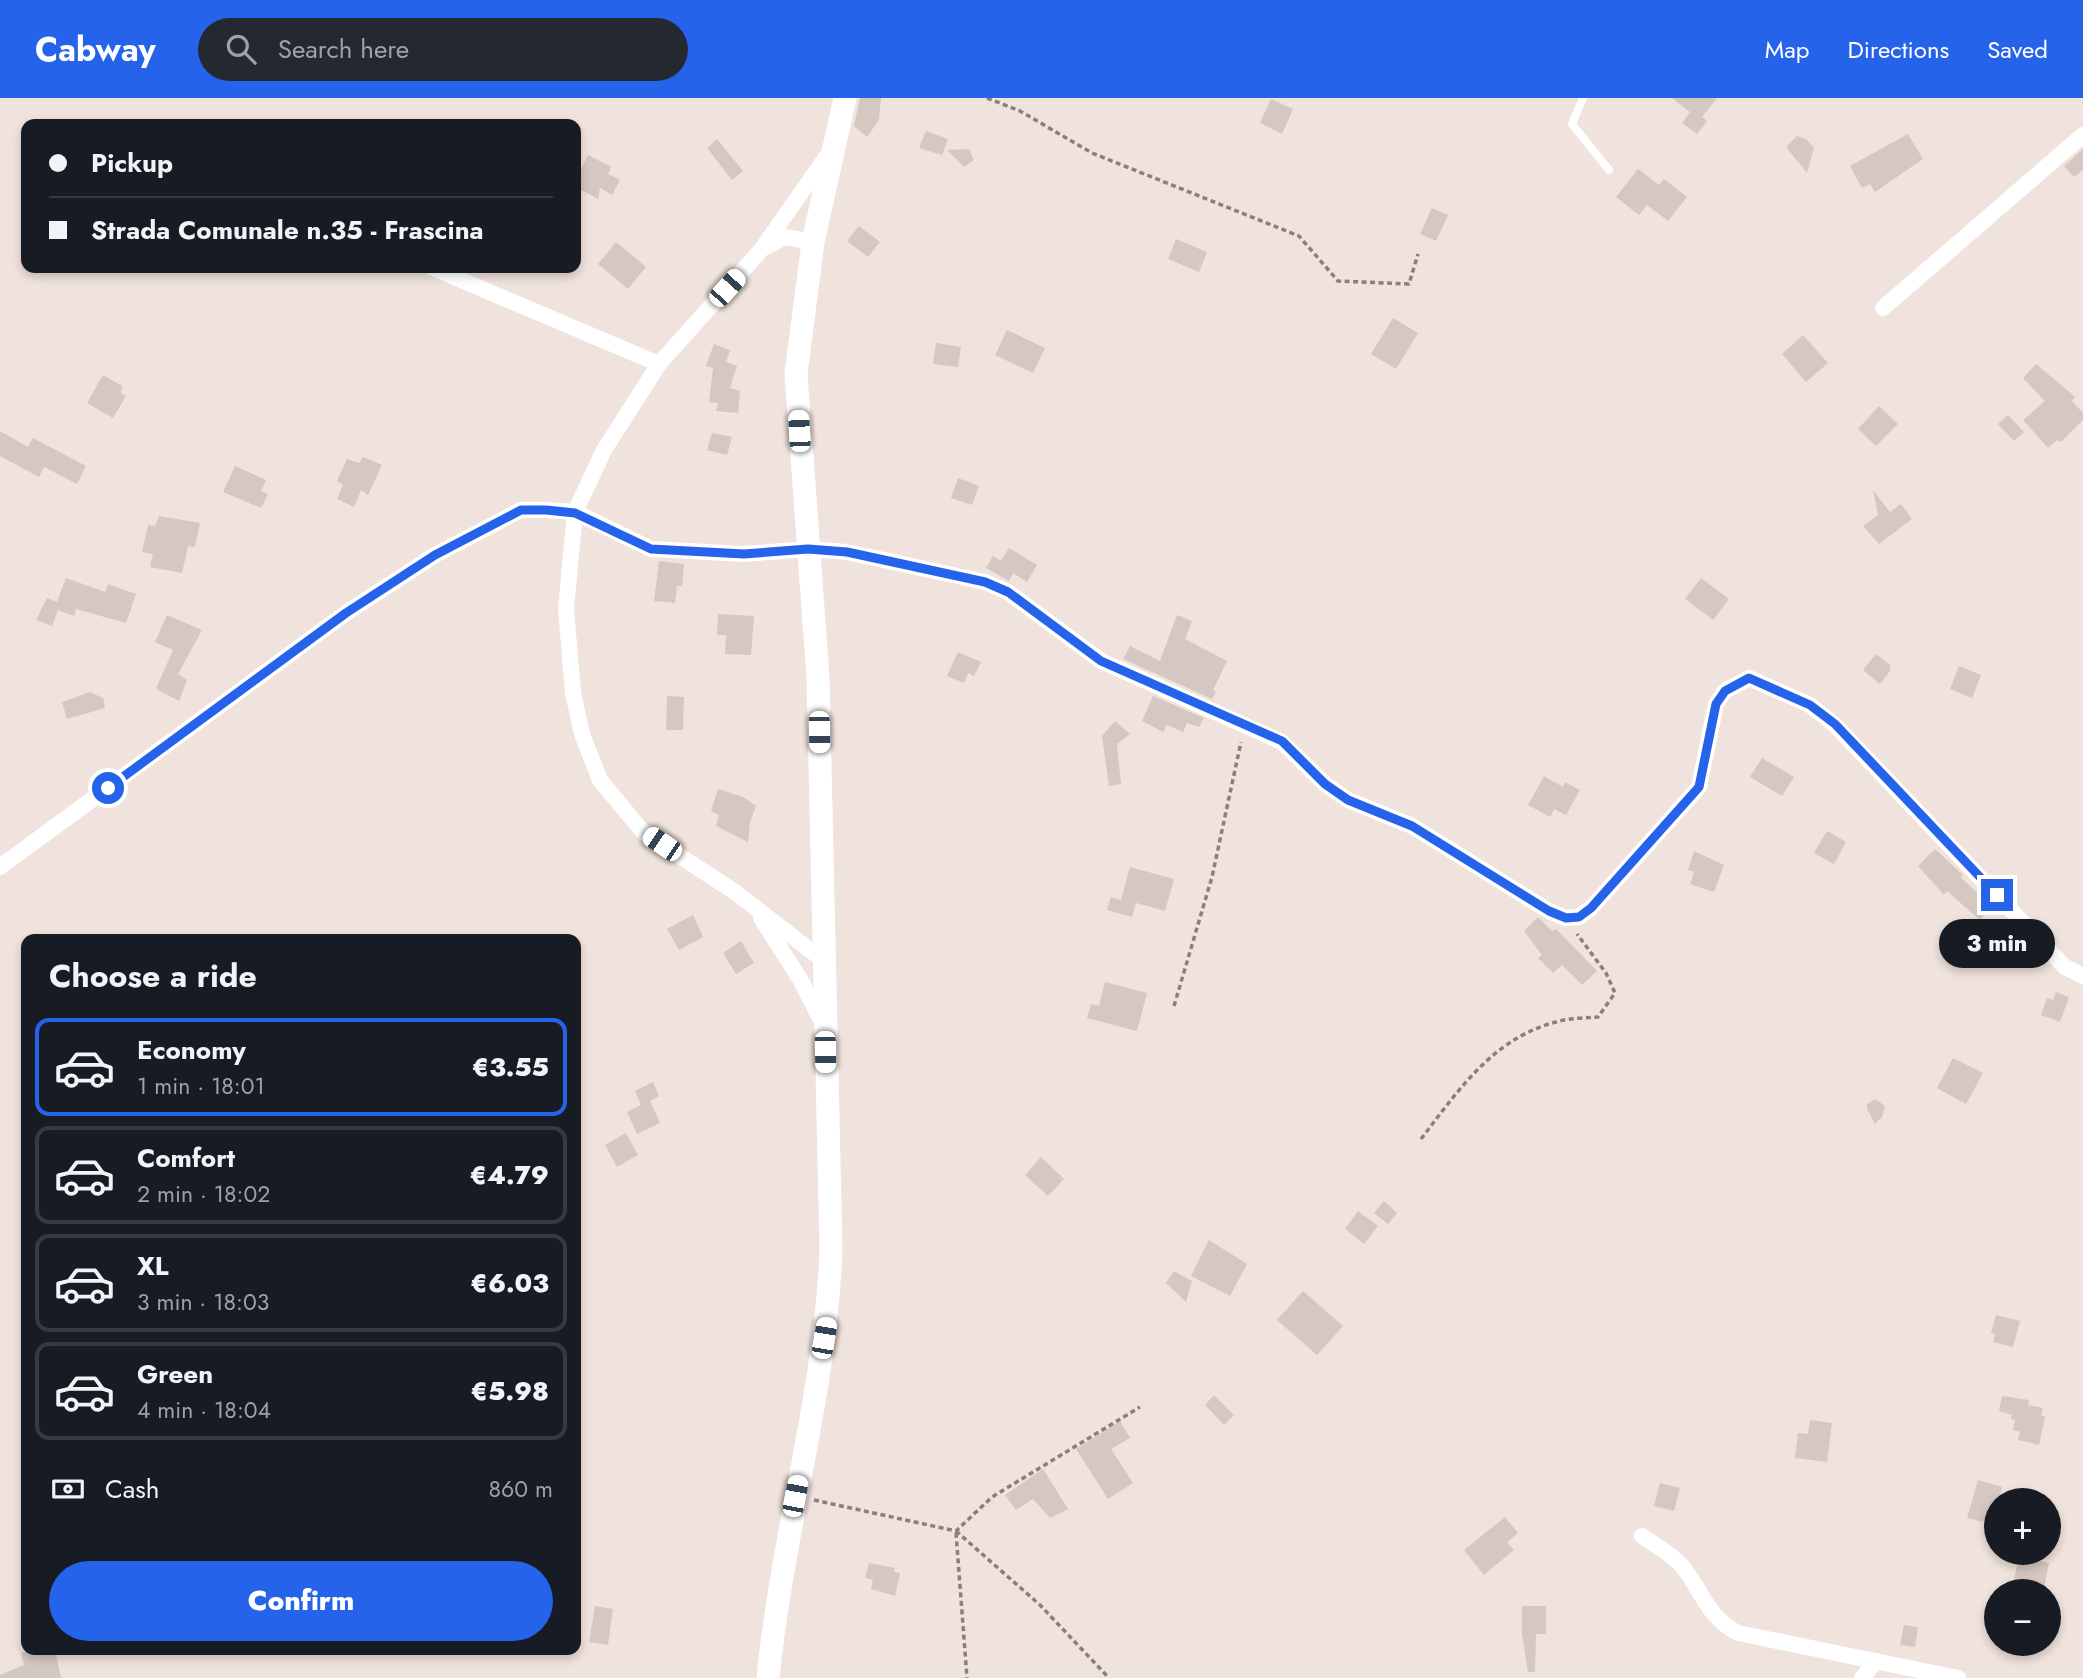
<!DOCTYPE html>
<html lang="en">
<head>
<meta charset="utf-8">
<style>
	:root { --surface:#171b24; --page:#242831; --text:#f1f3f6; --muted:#9ea1a6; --line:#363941; --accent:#2563eb }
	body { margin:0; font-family:Jost,sans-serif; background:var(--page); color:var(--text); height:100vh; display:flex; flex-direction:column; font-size:26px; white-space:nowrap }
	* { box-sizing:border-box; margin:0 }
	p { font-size:23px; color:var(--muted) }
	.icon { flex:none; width:38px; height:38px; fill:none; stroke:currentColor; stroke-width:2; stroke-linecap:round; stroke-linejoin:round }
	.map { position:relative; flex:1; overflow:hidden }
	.sheet { position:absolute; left:21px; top:836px; width:560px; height:721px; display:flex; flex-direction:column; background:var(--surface); border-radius:14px; box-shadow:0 4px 10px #0003 }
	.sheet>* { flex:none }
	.banner { position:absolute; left:21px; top:21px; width:560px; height:154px; border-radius:14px; box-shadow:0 4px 10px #0003; display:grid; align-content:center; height:154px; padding:0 28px; background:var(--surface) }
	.tools { position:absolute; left:1984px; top:1390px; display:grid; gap:14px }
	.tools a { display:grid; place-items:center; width:77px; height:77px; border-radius:50%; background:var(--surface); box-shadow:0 4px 10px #0003; font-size:35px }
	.end { position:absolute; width:32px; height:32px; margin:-16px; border:9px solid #2563eb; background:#fff; box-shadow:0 0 0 4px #fff }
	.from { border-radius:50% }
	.bubble { position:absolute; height:49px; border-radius:24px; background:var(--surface); box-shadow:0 4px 10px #0003; font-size:23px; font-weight:800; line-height:49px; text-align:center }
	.car { position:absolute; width:21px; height:42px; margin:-21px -10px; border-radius:9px; box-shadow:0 0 5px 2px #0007; background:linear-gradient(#fff 24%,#345 0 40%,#fff 0 76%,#345 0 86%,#fff 0) }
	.banner b { display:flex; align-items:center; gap:24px; height:66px; font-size:26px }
	.banner b+b { border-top:2px solid var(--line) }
	.banner i { width:18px; height:18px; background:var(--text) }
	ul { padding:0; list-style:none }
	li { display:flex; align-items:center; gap:21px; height:98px; margin:0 14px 10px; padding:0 14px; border:4px solid var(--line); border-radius:14px }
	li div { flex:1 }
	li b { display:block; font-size:26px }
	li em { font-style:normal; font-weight:800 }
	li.active { border-color:var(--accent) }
	li>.icon { width:63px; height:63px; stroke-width:1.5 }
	h2 { padding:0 28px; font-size:32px; line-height:84px }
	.pay { display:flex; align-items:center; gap:18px; height:77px; padding:0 28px; font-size:26px }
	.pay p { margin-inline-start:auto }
	.primary-button { display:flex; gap:14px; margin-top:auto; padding:14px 28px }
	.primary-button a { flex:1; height:80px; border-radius:42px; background:var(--accent); color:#fff; font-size:28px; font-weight:800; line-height:80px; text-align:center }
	header { display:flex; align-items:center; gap:42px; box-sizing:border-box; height:98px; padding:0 35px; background:var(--accent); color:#fff }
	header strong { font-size:33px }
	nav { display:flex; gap:38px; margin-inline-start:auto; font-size:24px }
	.search { width:490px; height:63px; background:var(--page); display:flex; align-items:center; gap:18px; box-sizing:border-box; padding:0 24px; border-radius:38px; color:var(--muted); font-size:26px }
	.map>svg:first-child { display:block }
</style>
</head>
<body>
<header>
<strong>Cabway</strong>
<div class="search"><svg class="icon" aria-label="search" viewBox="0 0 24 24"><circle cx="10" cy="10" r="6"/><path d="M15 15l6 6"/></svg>Search here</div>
<nav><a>Map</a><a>Directions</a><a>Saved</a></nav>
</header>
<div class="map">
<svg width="2083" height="1580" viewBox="0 0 2083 1580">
	<rect width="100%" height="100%" fill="#f0e2dc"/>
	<g fill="#d5c7c1">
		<polygon points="860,0 881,0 879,22 867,39 854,28"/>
		<polygon points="1672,0 1717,0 1702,19 1707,23 1697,36 1682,25 1690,14"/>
		<polygon points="1271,1 1293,11 1282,36 1260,25"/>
		<polygon points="926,33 948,41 942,57 919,50"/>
		<polygon points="1908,36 1923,61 1875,94 1870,86 1862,90 1850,68"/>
		<polygon points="1797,38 1806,41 1814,50 1807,75 1786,49"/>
		<polygon points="717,41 743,73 732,82 707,50"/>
		<polygon points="969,51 974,62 964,69 947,52"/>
		<polygon points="2083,51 2083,72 2074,79 2064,68"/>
		<polygon points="588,57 611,69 608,76 620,82 612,97 600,90 598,101 576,89 576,82"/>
		<polygon points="1638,71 1659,87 1664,81 1687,99 1668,123 1647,107 1639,117 1616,99"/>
		<polygon points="1432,110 1448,117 1436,143 1420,136"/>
		<polygon points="859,128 880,144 868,159 847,143"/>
		<polygon points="1176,141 1207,154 1199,174 1168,161"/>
		<polygon points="616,144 646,169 628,191 598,166"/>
		<polygon points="1393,220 1418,235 1396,271 1371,256"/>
		<polygon points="1007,232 1045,250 1033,275 995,257"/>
		<polygon points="1803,237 1828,265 1806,284 1782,256"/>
		<polygon points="936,245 961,249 958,269 933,266"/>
		<polygon points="714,246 730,252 726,264 737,268 730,290 740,293 738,315 716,313 718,305 709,304 713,270 706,268"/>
		<polygon points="2036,266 2075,299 2072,303 2083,315 2083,322 2061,344 2057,342 2048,350 2023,322 2045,303 2023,280"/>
		<polygon points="103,277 122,288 121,295 126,298 113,320 87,305"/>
		<polygon points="1879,308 1898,326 1876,348 1858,331"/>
		<polygon points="2008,317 2024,334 2014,343 1998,326"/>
		<polygon points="0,333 28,349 33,340 86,368 77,386 44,369 39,379 0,358"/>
		<polygon points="712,335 732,339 727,357 707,352"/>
		<polygon points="363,359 382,367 368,397 361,392 354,409 337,401 343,387 337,383 347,361 359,365"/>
		<polygon points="235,368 266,382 261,393 268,396 261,410 223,394"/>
		<polygon points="958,380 979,388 972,407 951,400"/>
		<polygon points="1873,392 1890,414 1901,406 1912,421 1879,446 1863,428 1878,417"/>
		<polygon points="159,418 200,425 195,449 188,448 182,475 150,469 153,456 142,454 148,427 155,428"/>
		<polygon points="1009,450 1037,467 1027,484 1013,475 1009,483 986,470 993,458 1001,463"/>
		<polygon points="659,463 684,466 682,488 677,488 675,505 654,503"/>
		<polygon points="66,480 105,494 108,486 136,496 126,525 76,511 74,518 58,512 52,528 36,522 47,500 57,504"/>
		<polygon points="1701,480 1729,501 1713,522 1685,501"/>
		<polygon points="718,516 754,518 751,557 725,556 726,537 717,537"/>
		<polygon points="167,517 202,532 178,576 187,582 179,603 156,591 173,552 155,544"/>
		<polygon points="1177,517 1192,523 1185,541 1227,563 1213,592 1216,594 1212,601 1123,561 1130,548 1160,563"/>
		<polygon points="958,554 981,564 974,578 968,575 964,585 947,578"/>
		<polygon points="1876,556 1890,567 1890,573 1880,586 1863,572"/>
		<polygon points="1959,568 1981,577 1972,600 1950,591"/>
		<polygon points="90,594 103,600 105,610 67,621 62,604"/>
		<polygon points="667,598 684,599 683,632 666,632"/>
		<polygon points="1153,598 1204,620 1199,629 1187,625 1183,634 1167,627 1163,634 1142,623"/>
		<polygon points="1115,623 1130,636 1117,646 1121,686 1109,688 1102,638"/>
		<polygon points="1762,660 1794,679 1782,698 1750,679"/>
		<polygon points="1544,678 1563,689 1565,684 1580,692 1566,717 1554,711 1550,719 1528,707"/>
		<polygon points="718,691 743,699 756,708 750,724 748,744 716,728 719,717 711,713"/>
		<polygon points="1827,733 1846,744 1834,766 1814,755"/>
		<polygon points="1935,751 1963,777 1960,779 1992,808 1980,822 1947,793 1944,797 1918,768"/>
		<polygon points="1694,753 1724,767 1714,794 1690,786 1694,774 1688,772"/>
		<polygon points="1130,769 1174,781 1165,813 1136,805 1132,819 1107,812 1111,799 1121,802"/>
		<polygon points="693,817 703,839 679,852 667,831"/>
		<polygon points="1538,819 1552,833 1556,831 1597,873 1582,887 1562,867 1553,875 1538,860 1542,857 1524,833"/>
		<polygon points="741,843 754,865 736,876 723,855"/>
		<polygon points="1105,884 1147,895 1137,933 1087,920 1091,906 1099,908"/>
		<polygon points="2056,894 2069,899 2060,924 2041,917 2047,900 2053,902"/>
		<polygon points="1953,960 1983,975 1966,1006 1937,990"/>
		<polygon points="653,984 659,998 650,1003 660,1025 637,1036 627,1014 641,1007 635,993"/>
		<polygon points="1875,1001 1885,1008 1882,1019 1875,1026 1867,1011 1867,1006"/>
		<polygon points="626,1035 638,1057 617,1069 605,1047"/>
		<polygon points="1041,1059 1064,1081 1048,1098 1025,1077"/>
		<polygon points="1384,1103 1397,1115 1388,1126 1374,1115"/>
		<polygon points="1358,1113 1378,1128 1364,1146 1345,1131"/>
		<polygon points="1209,1142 1247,1166 1230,1198 1191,1178"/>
		<polygon points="1174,1173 1192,1183 1186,1204 1166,1185"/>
		<polygon points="1303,1193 1343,1228 1317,1257 1277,1222"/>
		<polygon points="1996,1217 2020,1223 2013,1249 1993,1244 1995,1236 1991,1235"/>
		<polygon points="1214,1297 1234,1317 1224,1327 1205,1307"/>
		<polygon points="2002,1298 2029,1302 2028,1307 2043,1310 2041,1317 2045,1319 2039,1347 2018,1342 2020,1334 2013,1332 2015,1322 2011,1321 2012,1317 1999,1313"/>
		<polygon points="1810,1322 1832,1325 1827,1364 1795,1360 1798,1335 1808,1336"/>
		<polygon points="1120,1323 1130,1340 1111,1351 1133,1385 1108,1401 1076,1351"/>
		<polygon points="1043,1371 1068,1411 1050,1420 1033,1401 1016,1412 1005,1397"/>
		<polygon points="1978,1382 2002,1389 1993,1422 1984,1420 1983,1424 1967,1420"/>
		<polygon points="1660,1385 1680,1390 1674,1413 1654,1408"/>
		<polygon points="1505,1419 1518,1435 1507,1444 1514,1452 1484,1477 1464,1452"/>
		<polygon points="2019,1458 2049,1465 2044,1490 2014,1481"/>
		<polygon points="869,1465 895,1470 894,1474 900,1475 895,1498 871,1491 873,1482 865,1480"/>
		<polygon points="595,1508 613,1511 608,1547 589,1544"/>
		<polygon points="1522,1508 1546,1508 1546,1536 1536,1536 1535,1574 1528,1574 1522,1536"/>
		<polygon points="1904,1527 1918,1529 1915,1549 1900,1547"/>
		<polygon points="29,1552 55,1552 61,1580 0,1580 0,1577 24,1567 21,1555"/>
	</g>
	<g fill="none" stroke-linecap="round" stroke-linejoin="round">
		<g stroke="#89807c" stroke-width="3.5" stroke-dasharray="5 3.5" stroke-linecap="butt">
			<polyline points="987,0 1020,13 1092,55 1299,138 1338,183 1409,186 1418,156"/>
			<polyline points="1174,908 1212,779 1241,644"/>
			<path d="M1421 1041C1458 993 1493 940 1556 924 1569 920 1585 920 1598 919L1615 895 1606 875 1577 836"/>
			<polyline points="814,1402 956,1433 992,1399 1140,1309"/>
			<polyline points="956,1433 1040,1507 1109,1580"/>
			<polyline points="956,1435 967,1580"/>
		</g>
		<polyline stroke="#fff" stroke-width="8" points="1583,0 1572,26 1609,72"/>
		<g stroke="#fff" stroke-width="16">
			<polyline points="766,149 785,139 813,144"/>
			<polyline points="433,170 659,266"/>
			<polyline points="1883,210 2083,37"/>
			<polyline points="0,769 346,515 435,457 521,412 546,412 575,414 651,451 744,456 808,451 847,454 985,484 1008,494 1101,563 1282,644 1325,686 1348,702 1412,728 1549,813 1566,820 1579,819 1591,810 1699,689 1716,606 1725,593 1749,580 1810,607 1835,627 2065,869 2083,878"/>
			<polyline points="761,820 800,881 824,928"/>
			<polyline points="824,863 735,794 643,734 600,682 582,636 573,595 566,510 575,414 604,352 659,266 761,152 829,55"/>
			<path d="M1642 1438C1655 1447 1673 1457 1682 1468 1703 1494 1707 1519 1738 1535L1958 1580"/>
			<polyline points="1862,1580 1876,1563"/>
		</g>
		<path stroke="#fff" stroke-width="23" d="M768 1580C782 1436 826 1295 831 1151L818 579 796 276 813 144 845 0"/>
	</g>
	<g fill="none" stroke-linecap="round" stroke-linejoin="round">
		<polyline stroke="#2563eb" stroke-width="9" points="108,690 346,515 435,457 521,412 546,412 575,415 651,451 744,456 808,451 847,454 985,484 1008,494 1101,563 1282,643 1325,686 1348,702 1412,728 1549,813 1566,820 1579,819 1591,810 1699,689 1716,606 1725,593 1749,580 1810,607 1835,626 1997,797"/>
	</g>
</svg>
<div class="tools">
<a>+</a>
<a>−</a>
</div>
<i class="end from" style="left:108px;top:690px"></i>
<i class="end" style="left:1997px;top:797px"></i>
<div class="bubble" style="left:1939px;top:821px;width:116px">3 min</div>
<i class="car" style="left:727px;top:190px;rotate:42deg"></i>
<i class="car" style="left:799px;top:333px;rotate:357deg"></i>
<i class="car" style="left:819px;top:634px;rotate:179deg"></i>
<i class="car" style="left:662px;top:746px;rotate:304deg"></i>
<i class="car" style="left:825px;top:954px;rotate:179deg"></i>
<i class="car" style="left:824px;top:1240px;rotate:10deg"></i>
<i class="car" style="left:795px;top:1398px;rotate:11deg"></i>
<div class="banner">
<b><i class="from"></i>Pickup</b>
<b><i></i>Strada Comunale n.35 - Frascina</b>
</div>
<section class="sheet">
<h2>Choose a ride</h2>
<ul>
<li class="active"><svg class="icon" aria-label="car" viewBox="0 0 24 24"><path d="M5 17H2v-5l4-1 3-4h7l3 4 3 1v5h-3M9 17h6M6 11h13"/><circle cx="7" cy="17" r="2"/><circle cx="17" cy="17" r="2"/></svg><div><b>Economy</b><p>1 min · 18:01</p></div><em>€3.55</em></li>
<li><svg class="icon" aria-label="car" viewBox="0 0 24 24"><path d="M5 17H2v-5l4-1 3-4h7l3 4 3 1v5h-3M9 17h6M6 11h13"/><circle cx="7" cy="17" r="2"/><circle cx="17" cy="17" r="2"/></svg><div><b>Comfort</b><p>2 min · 18:02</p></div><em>€4.79</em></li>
<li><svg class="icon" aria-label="car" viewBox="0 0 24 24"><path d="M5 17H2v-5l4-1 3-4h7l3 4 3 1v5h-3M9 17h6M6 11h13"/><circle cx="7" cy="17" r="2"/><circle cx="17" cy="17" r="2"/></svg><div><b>XL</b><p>3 min · 18:03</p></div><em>€6.03</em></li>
<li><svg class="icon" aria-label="car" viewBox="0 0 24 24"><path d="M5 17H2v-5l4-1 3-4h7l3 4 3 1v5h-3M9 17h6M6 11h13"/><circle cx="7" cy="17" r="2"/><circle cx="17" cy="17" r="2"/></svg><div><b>Green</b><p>4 min · 18:04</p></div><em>€5.98</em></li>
</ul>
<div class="pay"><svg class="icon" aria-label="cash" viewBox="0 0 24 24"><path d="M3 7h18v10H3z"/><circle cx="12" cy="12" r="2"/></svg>Cash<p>860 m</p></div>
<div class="primary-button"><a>Confirm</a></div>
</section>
</div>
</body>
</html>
